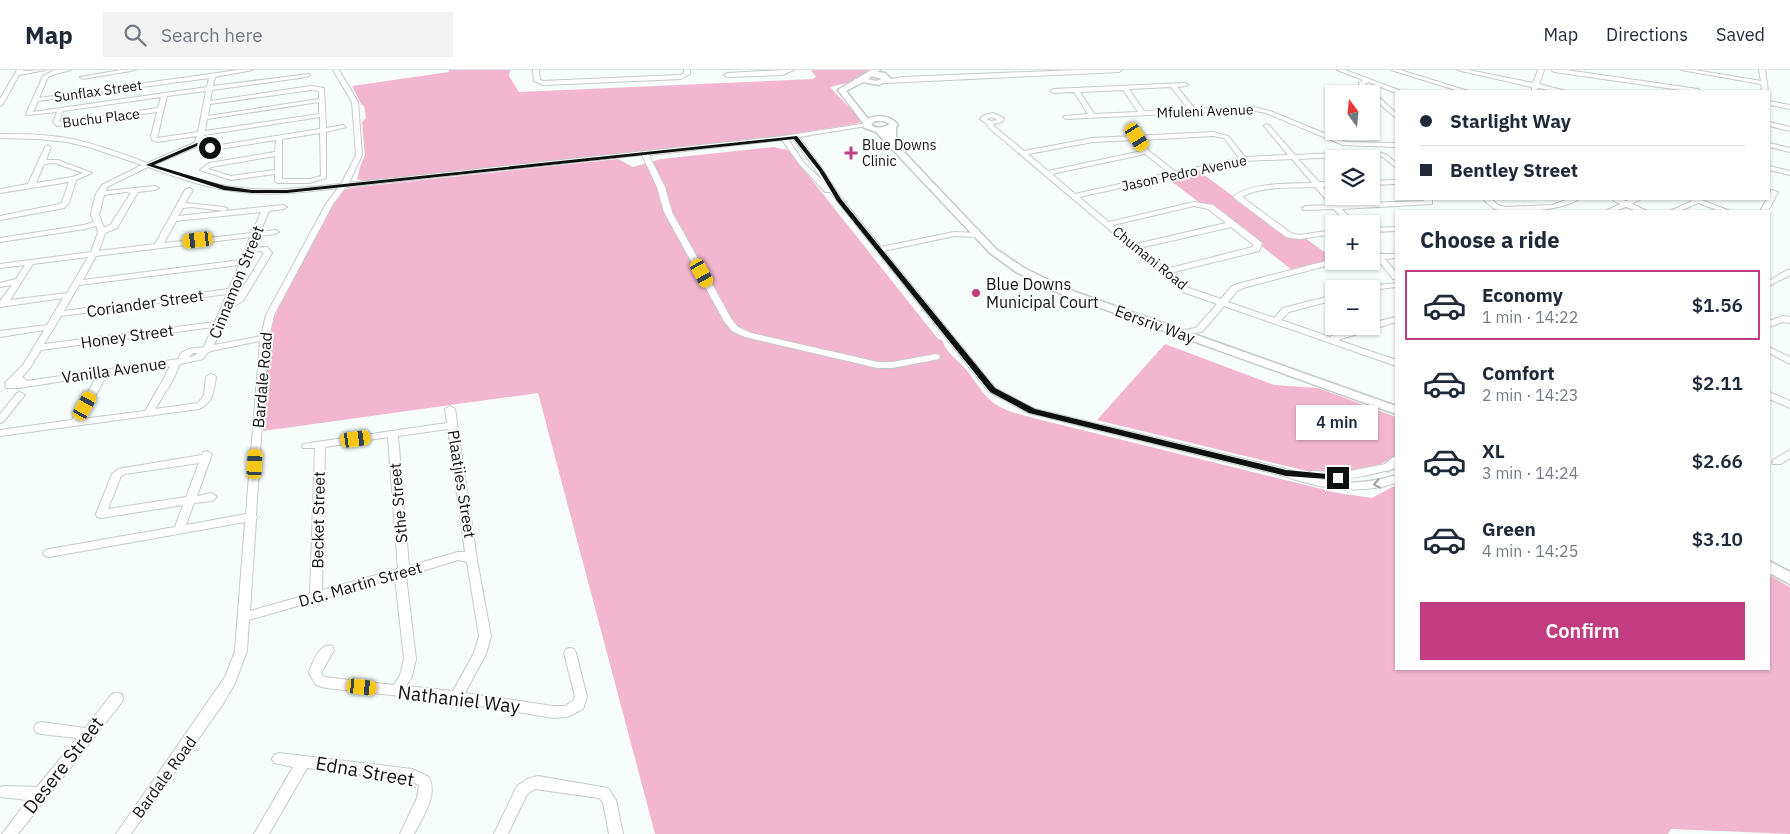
<!DOCTYPE html>
<html lang="en">
<head>
<meta charset="utf-8">
<style>
	:root { --surface:#fff; --page:#f2f2f3; --text:#1f2937; --muted:#747a83; --line:#e0e1e3; --accent:#c13c80 }
	body { margin:0; font-family:"IBM Plex Sans",sans-serif; background:var(--page); color:var(--text); height:100vh; display:flex; flex-direction:column; font-size:19px; white-space:nowrap }
	* { box-sizing:border-box; margin:0 }
	p { font-size:16px; color:var(--muted) }
	.icon { flex:none; width:28px; height:28px; fill:none; stroke:currentColor; stroke-width:2; stroke-linecap:round; stroke-linejoin:round }
	.map { position:relative; flex:1; overflow:hidden }
	.side { position:absolute; left:1395px; top:140px; width:375px; height:460px; display:flex; flex-direction:column; background:var(--surface); border-radius:0px; box-shadow:0 1px 4px #0004 }
	.side>* { flex:none }
	.hud { position:absolute; left:1395px; top:20px; width:375px; height:110px; border-radius:0px; box-shadow:0 1px 4px #0004; display:grid; align-content:center; height:110px; padding:0 25px; background:var(--surface) }
	.needle { width:32px; rotate:344deg }
	.fabs { position:absolute; left:1325px; top:15px; display:grid; gap:10px }
	.fabs a { display:grid; place-items:center; width:55px; height:55px; border-radius:0px; background:var(--surface); box-shadow:0 1px 4px #0004; font-size:25px }
	.end { position:absolute; width:22px; height:22px; margin:-11px; border:6px solid #0f1110; background:#fff; box-shadow:0 0 0 2px #fff }
	.from { border-radius:50% }
	.bubble { position:absolute; height:35px; border-radius:0px; background:var(--surface); box-shadow:0 1px 4px #0004; font-size:16px; font-weight:600; line-height:35px; text-align:center }
	.car { position:absolute; width:15px; height:30px; margin:-15px -8px; border-radius:6px; box-shadow:0 0 4px 1px #0007; background:linear-gradient(#f5c518 24%,#345 0 40%,#f5c518 0 76%,#345 0 86%,#f5c518 0) }
	.hud b { display:flex; align-items:center; gap:18px; height:48px; font-size:19px }
	.hud b+b { border-top:1px solid var(--line) }
	.hud i { width:12px; height:12px; background:var(--text) }
	ul { padding:0; list-style:none }
	li { display:flex; align-items:center; gap:15px; height:70px; margin:0 10px 8px; padding:0 15px; border:2px solid transparent; border-radius:0px }
	li div { flex:1 }
	li b { display:block; font-size:19px }
	li em { font-style:normal; font-weight:600 }
	li.active { border-color:var(--accent) }
	li>.icon { width:45px; height:45px; stroke-width:1.5 }
	h2 { padding:0 25px; font-size:22px; line-height:60px }
	.button { display:flex; gap:10px; margin-top:auto; padding:10px 25px }
	.button a { flex:1; height:58px; border-radius:0px; background:var(--accent); color:#fff; font-size:20px; font-weight:600; line-height:58px; text-align:center }
	header { display:flex; align-items:center; gap:30px; box-sizing:border-box; height:70px; padding:0 25px; background:var(--surface); border-bottom:1px solid var(--line) }
	header strong { font-size:24px }
	nav { display:flex; gap:28px; margin-inline-start:auto; font-size:18px }
	.search { width:350px; height:45px; background:var(--page); display:flex; align-items:center; gap:12px; box-sizing:border-box; padding:0 18px; border-radius:0px; color:var(--muted); font-size:19px }
	.map>svg:first-child { display:block }
</style>
</head>
<body>
<header>
<strong>Map</strong>
<div class="search"><svg class="icon" aria-label="search" viewBox="0 0 24 24"><circle cx="10" cy="10" r="6"/><path d="M15 15l6 6"/></svg>Search here</div>
<nav><a>Map</a><a>Directions</a><a>Saved</a></nav>
</header>
<div class="map">
<svg width="1790" height="764" viewBox="0 0 1790 764">
	<rect width="100%" height="100%" fill="#f6fdfa"/>
	<g fill="#f3b6cf">
		<polygon points="449,0 510,0 509,6 519,22 813,9 816,7 811,0 872,0 851,12 830,17 860,49 861,52 854,54 768,68 364,111 357,109 360,97 365,85 362,52 366,48 364,36 361,34 352,16 449,2"/>
		<path d="M774 77 788 80 938 269 942 270C948 284 951 284 961 294 972 305 979 320 990 330 1002 341 1022 345 1037 349L1338 423 1372 428 1396 415V599H1769V505L1790 517V764L1671 759 1668 764H655L538 323 263 361 269 262 278 238 333 135 343 121 349 118 618 89 633 97 661 89Z"/>
		<polygon points="1199,101 1285,165 1295,168 1305,168 1334,189 1292,200 1209,135 1200,133 1167,108"/>
		<polygon points="1165,274 1274,315 1318,318 1396,347 1396,386 1373,398 1355,402 1311,402 1097,350"/>
	</g>
	<g fill="none" stroke-linecap="round" stroke-linejoin="round">
		<defs>
			<g id="minor">
				<polygon points="17,0 24,0 23,1 46,0 19,5 3,34 0,36 0,29"/>
				<path d="M54 0H71L55 4 48 7 39 28 238 0H253L215 7 213 16 309 4 310 5 307 7 212 20 210 31 311 16 324 18 326 58 343 55 346 57 326 62V108L310 113H278L275 111V104L231 110 200 100 209 93 275 82 276 70 214 80 198 76 153 95C182 105 212 115 242 118 275 122 308 117 341 114L356 85 352 32 333 0H339L358 32 362 85 349 113 784 66 868 53 869 54 866 56 799 67 823 100 838 124 881 177 954 162 979 163V167H976L954 166 884 181 995 318 1035 339 1286 399 1308 406V403L1312 401 1345 402 1396 392V398C1371 405 1346 411 1319 409 1346 415 1370 413 1396 405V413C1358 425 1321 419 1284 406L1029 343 989 322 830 122H825L800 95 782 70 649 85 665 117 672 142 732 250 738 257 751 263 878 292H892L936 284 939 285 940 287 939 289 892 298H878L745 267 732 261 724 251 664 142 657 117 642 85 346 117 333 134 274 245 267 277 256 445 257 447 256 450 250 541 310 524 315 378H303L302 376 303 374 447 353 445 339 450 336 455 339 477 490 491 566 486 584 465 623 553 636H565L573 631 575 627 564 583 566 579 570 578 574 579 576 583 587 627 583 639 567 647 553 648 456 632 326 618 316 615 309 603C312 593 320 572 332 576L334 580 321 603 324 607 394 615 400 605 404 589 395 508 249 550 247 581 235 613 223 634 131 764H116L225 607 235 581 245 452 49 487 45 486 43 483 45 480 49 479 175 457 183 435 101 448 97 447 96 444 112 404 118 399 202 385 203 382 207 381 212 384 197 426 212 423 217 427 212 431 194 433 186 455 246 444 260 271 211 281 206 284 203 289 180 294 173 310 155 339 198 333 204 325 206 307 211 304 214 305 216 307C214 321 213 333 199 339L0 366V360L72 350 97 306 18 318H6L5 313 23 295 44 260 0 267V261L47 255 63 228 0 237V231L12 215 0 217V213L16 209 25 195 0 198V194L91 182 98 162 96 156 85 159 0 172V168L84 155 94 152 91 145 92 139 96 124 102 115 142 95 92 78 67 72 38 69 0 68V64C22 64 44 64 66 68 94 73 121 83 147 93L194 73 197 66 157 72 152 70 151 66 157 42 57 56 53 52 57 42 27 45 26 44 43 6ZM209 8 207 17 33 42 38 31ZM311 20 319 21V29L208 46 210 34ZM206 21 198 62 157 68 167 26ZM161 27 158 38 59 52 63 41ZM319 32V44L205 61 207 49ZM320 47V59L214 76 201 73 204 65ZM320 63 321 106 310 109H282V69ZM793 68 824 112 804 93 788 69ZM275 86V100L231 106 208 99 211 97ZM148 97C178 108 209 119 241 122 274 126 306 122 338 118L326 134 266 245 261 266 214 275 229 239 243 231 272 183 267 177H254L258 166 275 164 279 162 275 160 260 162 269 141 283 139 287 137 283 135 178 146 183 138 192 137 224 141 228 139 224 137 185 133 193 120 189 118 185 120 155 174 99 181 105 163 117 158 138 122 155 120 159 118 155 116 106 121 107 117ZM126 122 131 123 111 154 104 158 99 145 104 125ZM261 142 252 163 164 173 176 151ZM250 167 241 190 83 210 96 186ZM262 181 264 183 237 227 233 230 252 182ZM88 187 67 223 10 230 33 194ZM239 195 229 219 64 241 79 215ZM227 224 215 252 44 274 61 246ZM213 257 204 277C195 279 188 277 180 284L179 289 27 311 22 307 30 298 41 280ZM193 283H197L196 285 188 288ZM170 296 163 310 145 341 82 349 107 305ZM448 359 465 482H458L409 496 398 366ZM388 367 398 499 322 520 325 377ZM199 393 186 427 108 439 121 406 125 404ZM458 490 467 492 479 566 474 583 453 621 406 616 412 606 416 589 406 506Z"/>
				<polygon points="121,0 136,0 83,9 80,7"/>
				<polygon points="533,0 539,0 540,10 543,11 680,5 684,3 684,0 690,0 690,4 681,9 543,15 534,11"/>
				<polygon points="785,0 794,0 782,5 727,7 724,5 727,3"/>
				<polygon points="1077,0 1122,0 1119,2 885,13 882,11 902,7"/>
				<polygon points="1337,0 1345,0 1399,20 1400,21 1396,21 1396,23 1368,12 1365,14 1396,43 1396,48 1371,27 1371,24 1368,24 1359,15 1359,13 1363,10"/>
				<polygon points="1391,0 1400,0 1468,21 1459,21"/>
				<polygon points="1457,0 1469,0 1533,13 1538,0 1544,0 1539,14 1566,21 1555,21 1538,18 1536,21 1532,21 1532,17"/>
				<polygon points="1551,0 1566,0 1698,19 1701,21 1687,21 1554,2"/>
				<polygon points="1681,0 1695,0 1761,11 1759,0 1765,0 1768,21 1762,21 1761,14"/>
				<path d="M1185 13 1188 15 1187 16 1177 17 1195 39 1250 36 1270 41 1346 72 1396 73V77L1343 75 1266 43 1250 40 1066 49 1063 47 1064 46 1088 44 1074 22 1053 23 1050 21 1053 19ZM1171 17 1188 39 1144 41 1129 19ZM1123 20 1138 42 1094 44 1080 22Z"/>
				<polygon points="1769,31 1790,35 1790,39 1769,35"/>
				<path d="M993 43 1004 48 1002 52 993 54 994 56 1024 81 1093 68 1213 62 1228 66 1245 87 1288 85 1264 56 1267 54 1269 55 1295 85 1376 81 1387 85 1396 93V98L1383 87 1375 85 1298 89 1319 112H1334V116L1323 117 1338 134 1423 131 1426 129H1432V134L1342 139 1355 154H1347L1334 139 1303 140 1302 138 1306 136 1331 135 1315 117C1295 118 1259 116 1242 127L1291 163 1299 165 1334 160V164L1299 169 1286 167 1233 127C1249 112 1291 114 1312 113L1292 89 1243 91 1079 127 1109 152 1194 132 1213 135 1261 172 1262 174 1259 181 1170 203 1189 218 1221 229 1231 217 1237 214 1334 189V191H1338L1337 193 1243 218 1237 221 1228 232 1274 248 1283 238 1334 225V230L1289 242 1281 250 1330 267C1342 259 1358 256 1371 256V253L1396 247V252L1338 270 1396 290V296L1224 236 1202 262 1184 264 1183 262 1184 260 1196 258 1217 234 1183 222 989 58 987 54 980 49 984 45ZM992 47 997 50 991 51 987 49ZM1213 66 1224 68 1239 88 1176 102 1149 81 1142 70ZM1135 70 1142 81 1048 101 1028 84 1093 72ZM1145 84 1169 103 1075 124 1052 104ZM1194 136 1208 139 1226 153 1136 174 1113 155ZM1231 157 1254 175 1253 177 1166 199 1140 178Z"/>
				<polygon points="1769,52 1790,57 1790,61 1769,56"/>
				<polygon points="1769,73 1790,78 1790,82 1769,77"/>
				<path d="M48 75 51 77 46 90H58L92 103 76 110 69 133 64 138 0 150V146L59 134 62 132 69 112 0 123V119L28 114 45 77ZM55 93 83 103 72 107 36 113 44 94Z"/>
				<polygon points="1769,96 1790,101 1790,105 1769,100"/>
				<polygon points="1396,110 1396,114 1371,115 1371,111"/>
				<polygon points="1771,120 1778,122 1768,141 1762,141 1761,139 1767,129 1769,129"/>
				<path d="M1483 129H1491L1498 135 1505 137 1552 135 1569 129H1579C1564 140 1512 145 1495 139 1491 137 1487 133 1483 129Z"/>
				<polygon points="1611,129 1620,129 1626,131 1632,129 1641,129 1632,134 1647,141 1637,141 1626,137 1615,141 1606,141 1620,134"/>
				<polygon points="1690,129 1699,129 1730,141 1720,141 1698,133 1680,141 1670,141 1692,131"/>
				<polygon points="1396,157 1396,161 1371,162 1371,158"/>
				<polygon points="1371,176 1381,184 1396,184 1396,188 1385,189 1396,202 1396,209 1393,209 1377,189 1372,189"/>
				<polygon points="1787,200 1790,200 1790,205 1769,216 1769,211"/>
				<polygon points="1396,213 1396,217 1371,220 1371,219 1359,219 1363,217"/>
				<polygon points="1782,246 1790,247 1790,253 1783,252 1769,257 1769,251"/>
				<polygon points="1769,277 1790,287 1790,294 1769,283"/>
				<polygon points="20,322 25,325 3,352 0,353 0,344 17,323"/>
				<polygon points="1769,322 1790,331 1790,338 1769,329"/>
				<polygon points="1790,380 1790,388 1781,394 1773,394 1772,392 1773,390"/>
				<polygon points="117,623 122,624 123,628 122,632 18,764 2,764 28,730 0,727 0,717 4,716 37,717 77,668 41,664 36,662 34,658 36,654 41,652 85,658 112,624"/>
				<path d="M279 683 412 699 429 707C438 726 423 746 414 764H400L417 728 419 715 410 711 307 698 269 764H254L293 697 274 693 272 689 274 685Z"/>
				<polygon points="538,706 608,718 616,730 623,764 609,764 603,732 599,728 535,719 527,724 508,764 494,764 517,716 527,709"/>
			</g>
			<g id="major">
				<path d="M871 0H880L877 2 885 3 891 9 879 15 863 12 846 21 868 49C877 44 892 46 898 55L896 57V68L902 77 901 79 996 179 1024 198 1067 219 1396 336V344L1059 223 1016 202 990 183 876 62 863 57V53L838 20ZM872 6 882 9 876 11 868 9ZM875 51H884L890 54C883 58 877 59 871 55Z"/>
				<polygon points="1396,387 1396,397 1388,401 1384,400 1382,397 1392,388"/>
				<polygon points="1769,491 1790,502 1790,514 1769,503"/>
			</g>
		</defs>
		<use href="#minor" stroke="#c4cac7" stroke-width="2"/>
		<use href="#major" stroke="#c4cac7" stroke-width="3"/>
		<use href="#minor" fill="#fff" fill-rule="evenodd"/>
		<use href="#major" fill="#fff" fill-rule="evenodd"/>
	</g>
	<defs><path id="oneway-chevron" d="M-2-3.5L2.5 0L-2 3.5" fill="none" stroke-width="1.6" stroke-linecap="round" stroke-linejoin="round" transform="scale(1.25)"/></defs>
	<use stroke="#9fa09f" href="#oneway-chevron" transform="translate(1377 414) rotate(170)"/>
	<polygon fill="#0f1110" points="797,66 823,100 841,129 995,318 1035,339 1286,400 1338,405 1341,405 1341,410 1286,406 1029,343 990,322 837,131 819,101 794,69 287,123 252,123 224,120 146,95 197,73 213,78 210,79 197,76 154,95 225,116 252,120 287,120"/>
	<g fill="#c13c80" stroke="#fff" stroke-width="2">
		<path d="M848.5 75.5h5v5h5v5h-5v5h-5v-5h-5v-5h5z"/>
		<circle cx="976" cy="223" r="5"/>
	</g>
	<g text-anchor="middle" stroke-width="4" stroke-linejoin="round" paint-order="stroke">
		<g font-size="14" fill="#0f1110" stroke="#fff">
			<text transform="translate(98 21) rotate(-8)" y="5">Sunflax Street</text>
			<text transform="translate(1205 41) rotate(-2)" y="5">Mfuleni Avenue</text>
			<text transform="translate(101 48) rotate(-7)" y="5">Buchu Place</text>
			<text transform="translate(1184 103) rotate(-12)" y="5">Jason Pedro Avenue</text>
			<text transform="translate(1150 188) rotate(39)" y="5">Chumani Road</text>
		</g>
		<g font-size="14" fill="#0f1110" stroke="#fff" text-anchor="start">
			<text x="862" y="80">Blue Downs<tspan x="862" dy="16">Clinic</tspan></text>
		</g>
		<g font-size="16" fill="#0f1110" stroke="#fff">
			<text transform="translate(236 212) rotate(-68)" y="6">Cinnamon Street</text>
			<text transform="translate(145 233) rotate(-8)" y="6">Coriander Street</text>
			<text transform="translate(1155 254) rotate(20)" y="6">Eersriv Way</text>
			<text transform="translate(127 266) rotate(-8)" y="6">Honey Street</text>
			<text transform="translate(114 300) rotate(-8)" y="6">Vanilla Avenue</text>
			<text transform="translate(262 310) rotate(-85)" y="6">Bardale Road</text>
			<text transform="translate(462 414) rotate(81)" y="6">Plaatjies Street</text>
			<text transform="translate(398 433) rotate(-95)" y="6">Sthe Street</text>
			<text transform="translate(318 450) rotate(-89)" y="6">Becket Street</text>
			<text transform="translate(360 514) rotate(-16)" y="6">D.G. Martin Street</text>
			<text transform="translate(164 707) rotate(-54)" y="6">Bardale Road</text>
		</g>
		<g font-size="16" fill="#0f1110" stroke="#fff" text-anchor="start">
			<text x="986" y="220">Blue Downs<tspan x="986" dy="18">Municipal Court</tspan></text>
		</g>
		<g font-size="19" fill="#0f1110" stroke="#fff">
			<text transform="translate(459 629) rotate(7)" y="7">Nathaniel Way</text>
			<text transform="translate(63 695) rotate(-52)" y="7">Desere Street</text>
			<text transform="translate(365 701) rotate(10)" y="7">Edna Street</text>
		</g>
	</g>
</svg>
<div class="fabs">
<a><svg class="needle" viewBox="-14 -14 28 28"><path d="M0-13l5 13h-10z" fill="#e53935"/><path d="M0 13l5-13h-10z" fill="#747a83"/></svg></a>
<a><svg class="icon" aria-label="layers" viewBox="0 0 24 24"><path d="M12 4l9 5-9 5-9-5zM3 14l9 5 9-5"/></svg></a>
<a>+</a>
<a>−</a>
</div>
<i class="end from" style="left:210px;top:78px"></i>
<i class="end" style="left:1338px;top:408px"></i>
<div class="bubble" style="left:1296px;top:335px;width:82px">4 min</div>
<i class="car" style="left:1137px;top:67px;rotate:148deg"></i>
<i class="car" style="left:198px;top:170px;rotate:263deg"></i>
<i class="car" style="left:702px;top:203px;rotate:151deg"></i>
<i class="car" style="left:85px;top:336px;rotate:29deg"></i>
<i class="car" style="left:356px;top:369px;rotate:82deg"></i>
<i class="car" style="left:255px;top:394px;rotate:3deg"></i>
<i class="car" style="left:362px;top:617px;rotate:96deg"></i>
<div class="hud">
<b><i class="from"></i>Starlight Way</b>
<b><i></i>Bentley Street</b>
</div>
<section class="side">
<h2>Choose a ride</h2>
<ul>
<li class="active"><svg class="icon" aria-label="car" viewBox="0 0 24 24"><path d="M5 17H2v-5l4-1 3-4h7l3 4 3 1v5h-3M9 17h6M6 11h13"/><circle cx="7" cy="17" r="2"/><circle cx="17" cy="17" r="2"/></svg><div><b>Economy</b><p>1 min · 14:22</p></div><em>$1.56</em></li>
<li><svg class="icon" aria-label="car" viewBox="0 0 24 24"><path d="M5 17H2v-5l4-1 3-4h7l3 4 3 1v5h-3M9 17h6M6 11h13"/><circle cx="7" cy="17" r="2"/><circle cx="17" cy="17" r="2"/></svg><div><b>Comfort</b><p>2 min · 14:23</p></div><em>$2.11</em></li>
<li><svg class="icon" aria-label="car" viewBox="0 0 24 24"><path d="M5 17H2v-5l4-1 3-4h7l3 4 3 1v5h-3M9 17h6M6 11h13"/><circle cx="7" cy="17" r="2"/><circle cx="17" cy="17" r="2"/></svg><div><b>XL</b><p>3 min · 14:24</p></div><em>$2.66</em></li>
<li><svg class="icon" aria-label="car" viewBox="0 0 24 24"><path d="M5 17H2v-5l4-1 3-4h7l3 4 3 1v5h-3M9 17h6M6 11h13"/><circle cx="7" cy="17" r="2"/><circle cx="17" cy="17" r="2"/></svg><div><b>Green</b><p>4 min · 14:25</p></div><em>$3.10</em></li>
</ul>
<div class="button"><a>Confirm</a></div>
</section>
</div>
</body>
</html>
